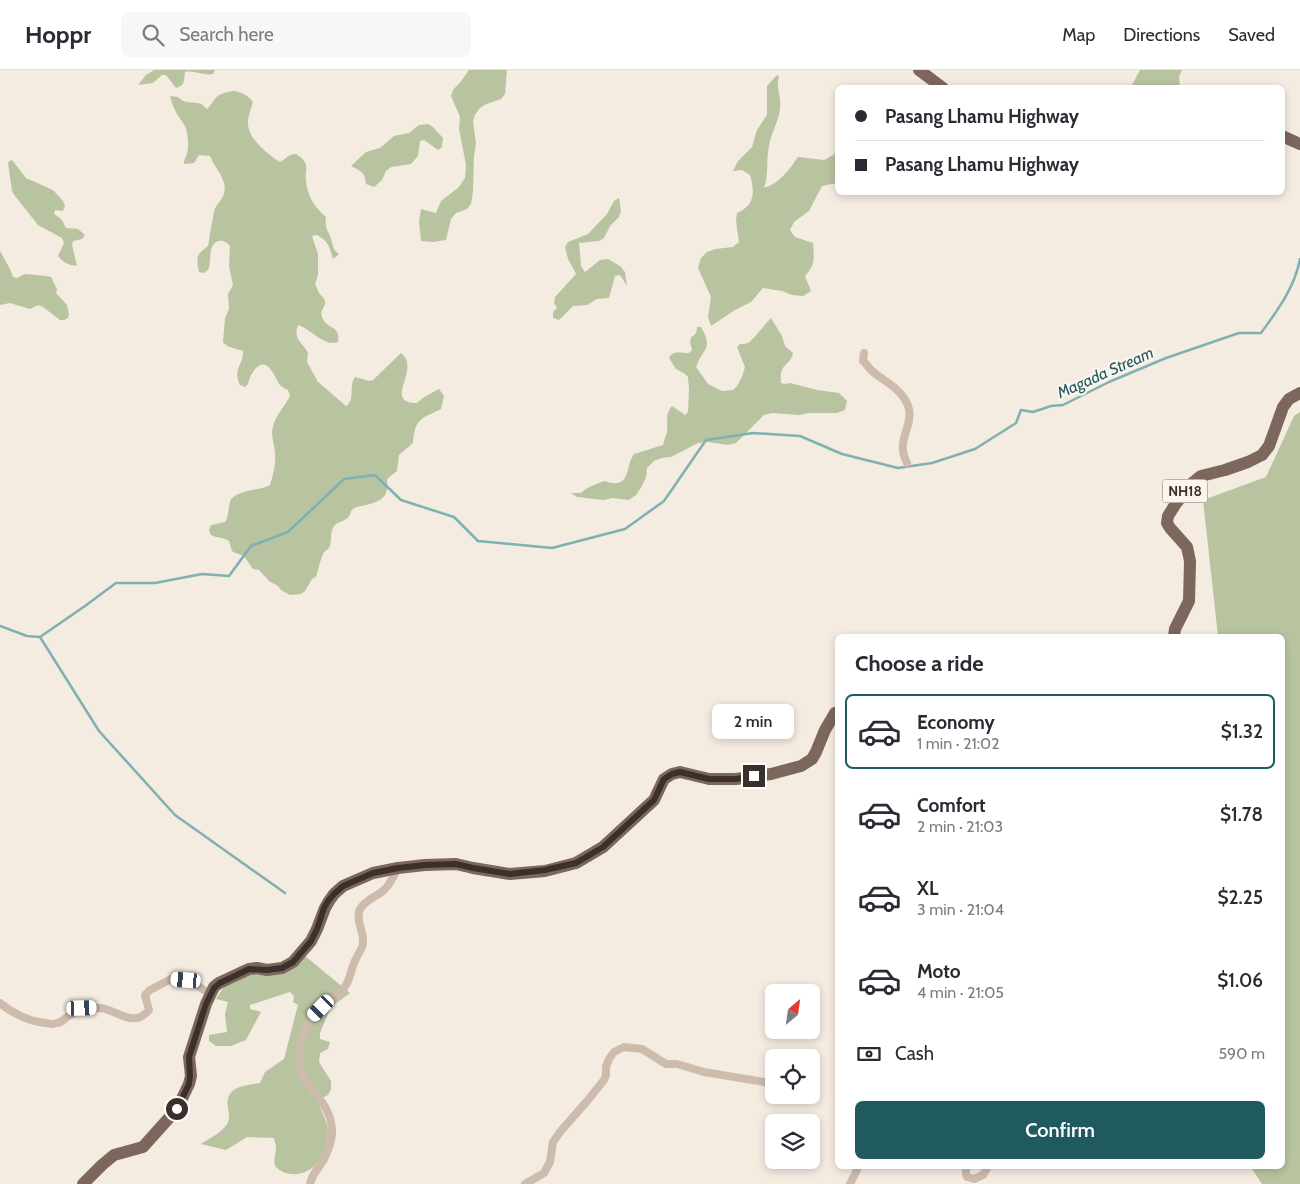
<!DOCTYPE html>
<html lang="en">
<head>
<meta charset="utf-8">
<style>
	:root { --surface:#fff; --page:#f7f7f7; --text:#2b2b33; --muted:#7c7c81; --line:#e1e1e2; --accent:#1f5a5e }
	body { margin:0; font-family:Cabin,sans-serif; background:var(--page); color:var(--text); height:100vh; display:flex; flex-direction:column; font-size:19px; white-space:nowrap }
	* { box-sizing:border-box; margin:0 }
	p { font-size:16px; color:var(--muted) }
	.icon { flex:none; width:28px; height:28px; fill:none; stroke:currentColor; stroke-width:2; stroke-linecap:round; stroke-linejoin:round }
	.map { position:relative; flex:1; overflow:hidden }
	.details { position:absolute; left:835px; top:564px; width:450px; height:535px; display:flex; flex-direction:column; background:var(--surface); border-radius:8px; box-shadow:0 2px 8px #0003 }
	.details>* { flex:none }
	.banner { position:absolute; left:835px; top:15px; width:450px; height:110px; border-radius:8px; box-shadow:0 2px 8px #0003; display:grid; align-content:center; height:110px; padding:0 20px; background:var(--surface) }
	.needle { width:32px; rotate:29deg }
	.buttons { position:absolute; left:765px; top:914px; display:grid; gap:10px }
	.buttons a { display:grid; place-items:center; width:55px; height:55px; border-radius:8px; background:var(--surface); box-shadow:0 2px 8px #0003; font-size:25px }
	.end { position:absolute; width:22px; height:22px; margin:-11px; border:6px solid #3b302b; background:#fff; box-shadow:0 0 0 2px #fff }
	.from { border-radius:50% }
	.bubble { position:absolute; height:35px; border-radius:8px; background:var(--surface); box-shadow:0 2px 8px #0003; font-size:16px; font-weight:600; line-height:35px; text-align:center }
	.car { position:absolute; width:15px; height:30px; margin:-15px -8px; border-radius:6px; box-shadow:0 0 4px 1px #0007; background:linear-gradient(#fff 24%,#345 0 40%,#fff 0 76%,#345 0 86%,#fff 0) }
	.banner b { display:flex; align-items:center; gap:18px; height:48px; font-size:19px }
	.banner b+b { border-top:1px solid var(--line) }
	.banner i { width:12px; height:12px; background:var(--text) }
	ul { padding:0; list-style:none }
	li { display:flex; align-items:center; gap:15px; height:75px; margin:0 10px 8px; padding:0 10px; border:2px solid transparent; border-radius:8px }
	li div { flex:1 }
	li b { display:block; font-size:19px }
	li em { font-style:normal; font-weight:600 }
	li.selected { border-color:var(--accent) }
	li>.icon { width:45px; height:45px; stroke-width:1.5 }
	h2 { padding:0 20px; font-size:22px; line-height:60px }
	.pay { display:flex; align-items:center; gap:12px; height:55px; padding:0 20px; font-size:19px }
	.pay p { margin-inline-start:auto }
	.primary-button { display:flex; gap:10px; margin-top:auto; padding:10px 20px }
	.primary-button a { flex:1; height:58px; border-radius:8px; background:var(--accent); color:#fff; font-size:20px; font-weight:600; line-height:58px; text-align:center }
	header { display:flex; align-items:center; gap:30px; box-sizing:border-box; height:70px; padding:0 25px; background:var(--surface); border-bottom:1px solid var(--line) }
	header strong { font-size:24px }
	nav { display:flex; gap:28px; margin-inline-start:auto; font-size:18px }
	.search { width:350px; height:45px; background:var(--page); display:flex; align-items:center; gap:12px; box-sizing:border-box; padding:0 18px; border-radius:8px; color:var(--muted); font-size:19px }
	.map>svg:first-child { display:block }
</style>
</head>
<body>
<header>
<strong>Hoppr</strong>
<div class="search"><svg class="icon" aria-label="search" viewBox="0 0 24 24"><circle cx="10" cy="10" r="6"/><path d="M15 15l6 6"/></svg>Search here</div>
<nav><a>Map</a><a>Directions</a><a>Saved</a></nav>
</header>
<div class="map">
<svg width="1300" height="1114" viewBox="0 0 1300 1114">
	<rect width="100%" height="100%" fill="#f4ebe1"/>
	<g fill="#b8c4a0">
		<path d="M154 0H215L213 4C204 6 195 0 185 2 184 10 185 16 176 18L166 5H162L153 13 138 15 146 5Z"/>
		<polygon points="469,0 507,0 505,24 501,29 484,35 479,39 475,45 473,52 476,73 474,86 473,121 471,134 467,139 456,143 451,149 446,170 433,172 421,171 419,152 421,139 436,143 441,131 458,118 465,108 466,95 459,59 460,47 451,26 453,20 462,10"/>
		<polygon points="1140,0 1182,0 1179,7 1180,17 1131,17"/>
		<path d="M777 5 779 7C775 17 782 27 780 38 779 51 771 63 769 76 766 90 769 104 764 118 780 113 789 100 798 87L824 90 837 83V113L822 116 809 141 794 152 790 160 795 167 813 173C814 188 816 194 805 206L811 221 803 226 792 225 782 221 763 218 751 232 735 240 711 256 708 247 711 227 698 198 701 188 707 182 715 179 733 177 739 172 736 151 737 143C755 135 755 122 750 105L742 100 733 101 738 91 752 77 757 60 767 45V16Z"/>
		<path d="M233 21C240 21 249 26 253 32 251 39 248 46 248 52 247 68 268 85 280 92 286 89 288 84 296 84 312 94 304 100 306 112 308 127 315 138 326 147 325 156 326 158 330 166 334 175 331 178 339 184L333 189C329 176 329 172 317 165L312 166 318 184V205L315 214 319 223 325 230V234L321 243C321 245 323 249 324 251 331 260 340 256 338 272 324 277 311 259 298 255 293 270 302 271 308 283L307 292 318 312 346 336C356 329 348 317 355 307L369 311 373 310 401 283C419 297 392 323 406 331 409 333 414 333 417 333L424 327 439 319 444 326 441 339C421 349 415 348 413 373L399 385 397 401 387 409C389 427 382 431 366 435 360 437 355 436 351 441 350 451 340 450 334 456 330 461 332 469 330 475 329 480 325 480 323 484 320 491 318 500 316 507L312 509 305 521 301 524 290 525 281 520 278 516 269 511 259 500 253 499C250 495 247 489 243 486 239 483 236 484 232 481L229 471C223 467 217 468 211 465L209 460 211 455 225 452C229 446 228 439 230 432 233 421 256 420 266 417L270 415C273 405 276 395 275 384 275 374 270 366 273 356 276 345 285 336 290 326L288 320C286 319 283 318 281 316 276 312 269 284 255 299 252 303 249 308 248 314L245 317 240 315C232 298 244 295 243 281L227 276 223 272 225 248 229 239 228 224 233 215 229 196 230 176C227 173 224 170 219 171 207 173 212 193 208 200 207 201 205 202 204 203L199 202C196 187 196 185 208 176L214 141C216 134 223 130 224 123 228 110 214 97 210 86L199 85 194 93 184 94C184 89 186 88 187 83 189 77 188 68 187 63 186 54 179 49 176 42 173 37 172 32 170 26L178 27C187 36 192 30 201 34 203 35 205 38 207 39 212 35 214 28 219 25 223 23 228 22 233 21Z"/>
		<path d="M428 54 433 57 443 68 442 77 438 80 424 70 420 71 418 86 411 94 391 97 386 101 382 110 374 117 366 114C365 102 362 102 351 96L366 82 380 78 394 66 409 63 419 55Z"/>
		<path d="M12 90 26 108 53 120 63 131 65 136 63 141 55 140 54 144 62 150 66 158 78 159 85 165 82 169 73 171 72 175 77 196C68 195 64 193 58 186L64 173 62 168 38 155 15 126 12 121 8 92Z"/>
		<polygon points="619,128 621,141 619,147 610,156 604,168 599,171 579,173 581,196 585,202 600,190 608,189 620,196 625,202 627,216 620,205 615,206 609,228 597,229 587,235 573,236 559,250 553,248 553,242 557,238 554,233 555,227 576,204 568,189 565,177 568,172 588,164 607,144 614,131"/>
		<path d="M0 181 10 199 13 207 17 208C18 208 24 204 25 204 28 204 47 206 51 207L57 219 56 223 67 235 69 244 68 248 64 250H60L43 237 38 235 30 239 10 233 0 235Z"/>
		<path d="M771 248 782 266 785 276 793 283C790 297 779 292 781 313L785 314 790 313 817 320 839 323 847 331 845 340 837 343H808L800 345 772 343 764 345 736 373 728 375 708 372 698 373 671 387 662 388 654 391 647 398 646 407 642 416 636 425 629 430 612 428 604 430 577 427 571 423H581C588 416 595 415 604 411 632 420 624 399 634 384L663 375C664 370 666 366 667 362 668 352 665 344 672 336L685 345 688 342 689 319 688 307 685 304 676 299 669 288C672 280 681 283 689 283L692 280 690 272 691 267C696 265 697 262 697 257H701C714 280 703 277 696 297L708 314 722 321 733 320 737 316 742 307 745 297 737 277 740 274C743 274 746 274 748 273 751 272 767 252 771 248Z"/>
		<polygon points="1300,342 1300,1114 1262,1114 1250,1096 1282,1096 1282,566 1218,566 1203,430 1266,407 1294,346"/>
		<path d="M305 886 350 923 331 937 320 963V969L330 972 328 979 320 983 319 992 331 1011V1019L328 1025 318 1030C320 1040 329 1054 328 1063 327 1084 314 1106 291 1104 287 1104 280 1101 277 1098 271 1093 277 1083 276 1076 276 1074 274 1070 274 1068L247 1067 226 1080 201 1074C210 1068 227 1060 229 1049 230 1043 226 1035 228 1029 231 1015 249 1015 260 1013L265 1002 284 989 298 935 293 932 294 926 290 922 250 935V939L261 942 246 970 231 976H216L209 971V965L227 962 225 944 228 932 216 929 225 915 232 911Z"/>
	</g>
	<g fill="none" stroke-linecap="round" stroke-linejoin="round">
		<g stroke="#7fb0b2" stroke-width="2.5">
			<path d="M0 556 27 566 40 567 85 536 116 513H155L202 504 229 506 251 476 288 462 344 409 375 405 401 430 454 447 478 471 552 478 625 459 664 431 706 370 753 363 800 366 842 384 898 398 932 393 975 379 1016 353 1021 340 1033 342 1051 336 1063 335 1109 312 1166 288 1239 263H1261C1277 241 1295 217 1300 189"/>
			<polyline points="40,567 99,661 175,745 285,823"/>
		</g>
		<g stroke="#cdbbac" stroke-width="8">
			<path d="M864 283 863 291C866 293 868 297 871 300 884 312 904 319 909 339 913 357 895 371 907 393"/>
			<path d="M0 933C12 943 30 952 46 953 49 954 54 954 57 953 61 953 64 949 67 947 77 940 87 937 100 938 118 940 133 959 149 940L145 925 150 920 173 908 186 910 195 914 210 924"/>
			<polyline points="811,1000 812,1000"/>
			<polyline points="966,1096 966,1104 967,1107 974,1109 983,1105 988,1096"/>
			<path d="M310 1114C312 1104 318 1099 323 1091 327 1084 332 1071 332 1062 332 1046 324 1033 314 1022 308 1015 302 1008 300 1000 299 994 299 986 299 981 301 966 310 947 321 937 331 929 343 923 348 911 351 904 352 896 356 889 358 883 363 879 363 872 364 861 355 850 360 839 366 829 376 827 384 820 390 815 394 805 398 798"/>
			<polyline points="525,1114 544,1103 550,1092 553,1072 560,1062 588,1030 604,1010 606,1005 606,997 609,989 614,982 624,977 642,979 666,994 677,994 704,1002 770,1013 774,1012"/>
			<polyline points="850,1114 859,1096"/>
		</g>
		<g stroke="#7d675c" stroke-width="12">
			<polyline points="919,0 943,18"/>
			<polyline points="1282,66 1300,74"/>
			<polyline points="1174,566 1175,559 1189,531 1190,491 1187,477 1170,458 1167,453 1168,446 1175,435 1190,415 1201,406 1225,400 1248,392 1262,385 1269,376 1283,337 1289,329 1300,323"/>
			<polyline points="83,1114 102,1095 114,1085 143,1077 177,1039 189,1014 191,1006 189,987 206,934 214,917 219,913 249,899 257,898 267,900 282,898 293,892 311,871 317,859 325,838 329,831 334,824 343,816 373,803 398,798 425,795 456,794 473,798 510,804 545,801 576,793 603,777 654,730 664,709 672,704 680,702 709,709 736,709 771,704 801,696 812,689 816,682 825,660 835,643 838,642"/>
		</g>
	</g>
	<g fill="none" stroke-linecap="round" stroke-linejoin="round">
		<polyline stroke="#3b302b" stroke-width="6" points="177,1039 189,1014 190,1006 189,987 206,934 214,918 220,913 249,899 267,900 282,898 293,892 311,871 317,859 324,838 328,831 334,824 343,816 373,803 398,798 425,795 456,794 473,798 510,804 545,800 576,793 603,777 654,730 664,709 672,704 680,702 709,709 736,709 754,706"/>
	</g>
	<g text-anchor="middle" stroke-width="4.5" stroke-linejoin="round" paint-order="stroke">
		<rect fill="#fbf5ee" stroke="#756b66" stroke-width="1" x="1162.5" y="409.5" width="45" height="23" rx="4"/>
		<g font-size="14" font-weight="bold" fill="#3b302b">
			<text x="1185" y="426">NH18</text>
		</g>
		<g font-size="16" font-style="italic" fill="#1f5a5e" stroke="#fbf5ee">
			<text transform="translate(1105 302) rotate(-24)" y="6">Magada Stream</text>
		</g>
	</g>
</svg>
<div class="buttons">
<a><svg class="needle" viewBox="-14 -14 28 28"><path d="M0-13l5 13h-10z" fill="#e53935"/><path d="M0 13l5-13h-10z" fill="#7c7c81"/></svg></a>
<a><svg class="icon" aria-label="locate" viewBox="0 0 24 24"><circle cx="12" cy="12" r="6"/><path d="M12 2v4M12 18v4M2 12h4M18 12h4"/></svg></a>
<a><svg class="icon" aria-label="layers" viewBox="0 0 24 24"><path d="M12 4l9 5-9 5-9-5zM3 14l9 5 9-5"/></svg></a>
</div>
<i class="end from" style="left:177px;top:1039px"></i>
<i class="end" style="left:754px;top:706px"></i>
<div class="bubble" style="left:712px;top:634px;width:82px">2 min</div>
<i class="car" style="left:186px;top:910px;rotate:275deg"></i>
<i class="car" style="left:82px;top:938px;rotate:88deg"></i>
<i class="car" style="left:321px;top:938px;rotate:225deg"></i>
<div class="banner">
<b><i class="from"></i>Pasang Lhamu Highway</b>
<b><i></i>Pasang Lhamu Highway</b>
</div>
<section class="details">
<h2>Choose a ride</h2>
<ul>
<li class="selected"><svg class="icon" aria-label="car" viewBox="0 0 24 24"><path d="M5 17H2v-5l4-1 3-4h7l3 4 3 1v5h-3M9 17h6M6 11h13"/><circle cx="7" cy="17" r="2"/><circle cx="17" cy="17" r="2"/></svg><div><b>Economy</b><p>1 min · 21:02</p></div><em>$1.32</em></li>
<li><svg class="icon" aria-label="car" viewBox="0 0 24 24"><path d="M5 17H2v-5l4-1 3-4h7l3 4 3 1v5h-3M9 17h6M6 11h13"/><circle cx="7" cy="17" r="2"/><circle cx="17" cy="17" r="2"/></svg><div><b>Comfort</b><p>2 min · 21:03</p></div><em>$1.78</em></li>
<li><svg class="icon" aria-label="car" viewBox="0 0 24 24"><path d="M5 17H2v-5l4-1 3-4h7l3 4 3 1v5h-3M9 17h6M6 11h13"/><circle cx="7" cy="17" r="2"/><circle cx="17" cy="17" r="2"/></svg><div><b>XL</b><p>3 min · 21:04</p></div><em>$2.25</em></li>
<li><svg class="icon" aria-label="car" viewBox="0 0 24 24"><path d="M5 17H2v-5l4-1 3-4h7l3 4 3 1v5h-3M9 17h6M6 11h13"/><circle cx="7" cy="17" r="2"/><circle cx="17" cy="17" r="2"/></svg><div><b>Moto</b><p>4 min · 21:05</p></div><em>$1.06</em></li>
</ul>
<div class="pay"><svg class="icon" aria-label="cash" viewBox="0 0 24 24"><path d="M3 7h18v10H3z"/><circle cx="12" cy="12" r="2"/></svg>Cash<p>590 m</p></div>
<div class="primary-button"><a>Confirm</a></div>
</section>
</div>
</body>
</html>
